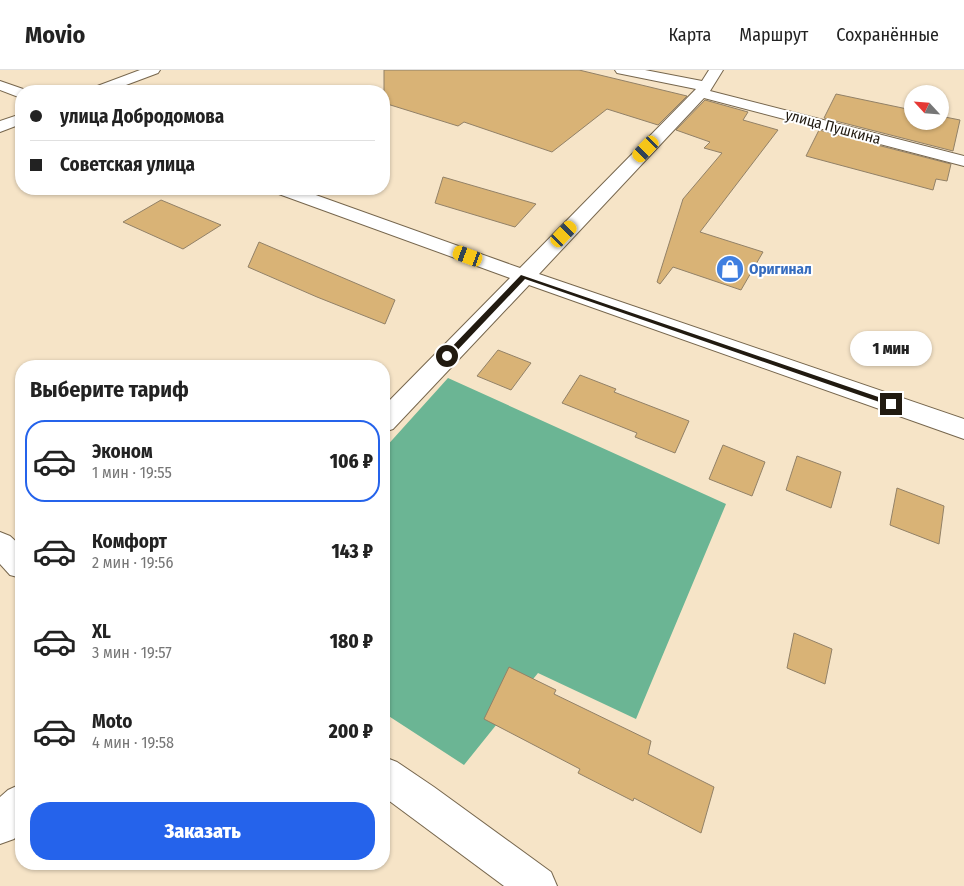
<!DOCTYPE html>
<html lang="ru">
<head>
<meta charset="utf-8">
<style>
	:root { --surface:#fff; --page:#f6f6f6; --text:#222; --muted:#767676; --line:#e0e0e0; --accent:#2563eb }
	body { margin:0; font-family:"Fira Sans Condensed",sans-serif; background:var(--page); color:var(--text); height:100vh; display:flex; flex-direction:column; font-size:19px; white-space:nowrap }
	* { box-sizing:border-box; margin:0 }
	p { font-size:16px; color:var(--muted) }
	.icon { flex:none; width:28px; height:28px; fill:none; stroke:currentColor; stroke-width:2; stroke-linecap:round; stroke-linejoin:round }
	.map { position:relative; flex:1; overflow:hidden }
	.panel { position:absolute; left:15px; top:290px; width:375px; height:510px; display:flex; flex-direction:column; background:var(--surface); border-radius:20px; box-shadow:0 1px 4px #0004 }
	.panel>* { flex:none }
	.hud { position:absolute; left:15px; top:15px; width:375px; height:110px; border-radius:20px; box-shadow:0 1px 4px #0004; display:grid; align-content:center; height:110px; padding:0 15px; background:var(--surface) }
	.needle { width:32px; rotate:296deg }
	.buttons { position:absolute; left:904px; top:15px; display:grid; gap:10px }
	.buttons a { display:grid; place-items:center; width:45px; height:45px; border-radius:50%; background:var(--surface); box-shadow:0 1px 4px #0004; font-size:25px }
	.end { position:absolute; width:22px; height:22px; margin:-11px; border:6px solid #211a10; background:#fff; box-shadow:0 0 0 2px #fff }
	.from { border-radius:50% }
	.bubble { position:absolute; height:35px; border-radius:18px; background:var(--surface); box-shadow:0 1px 4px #0004; font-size:16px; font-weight:800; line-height:35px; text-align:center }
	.car { position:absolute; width:15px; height:30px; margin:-15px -8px; border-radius:6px; box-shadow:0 0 4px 1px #0007; background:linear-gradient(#f5c518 24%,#345 0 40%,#f5c518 0 76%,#345 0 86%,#f5c518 0) }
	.hud b { display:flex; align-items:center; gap:18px; height:48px; font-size:19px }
	.hud b+b { border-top:1px solid var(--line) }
	.hud i { width:12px; height:12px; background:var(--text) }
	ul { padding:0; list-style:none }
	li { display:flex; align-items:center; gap:15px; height:82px; margin:0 10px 8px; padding:0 5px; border:2px solid transparent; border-radius:20px }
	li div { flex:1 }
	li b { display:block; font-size:19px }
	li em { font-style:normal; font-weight:800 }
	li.on { border-color:var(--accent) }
	li>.icon { width:45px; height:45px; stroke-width:1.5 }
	h2 { padding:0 15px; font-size:22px; line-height:60px }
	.primary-button { display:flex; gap:10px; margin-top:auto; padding:10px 15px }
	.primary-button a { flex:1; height:58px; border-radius:20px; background:var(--accent); color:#fff; font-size:20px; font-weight:800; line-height:58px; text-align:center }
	header { display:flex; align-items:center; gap:30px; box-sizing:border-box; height:70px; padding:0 25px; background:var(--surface); border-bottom:1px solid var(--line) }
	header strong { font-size:24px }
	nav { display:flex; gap:28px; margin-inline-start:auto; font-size:18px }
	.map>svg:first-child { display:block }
</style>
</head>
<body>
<header>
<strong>Movio</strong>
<nav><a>Карта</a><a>Маршрут</a><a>Сохранённые</a></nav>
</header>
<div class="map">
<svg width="964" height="816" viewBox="0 0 964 816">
	<rect width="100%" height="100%" fill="#f6e4c7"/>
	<polygon fill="#6bb594" points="448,308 726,434 636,649 538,603 464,695 384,643 384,379"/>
	<g fill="#d9b376" stroke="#928167">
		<polygon points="384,0 579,0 687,26 658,55 607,39 552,82 464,52 458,56 384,33"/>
		<polygon points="836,24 912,40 912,51 940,51 940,46 960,50 953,81 824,48"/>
		<polygon points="705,30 748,42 743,50 778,60 700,162 763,182 741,220 673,197 660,214 657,212 683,129 722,83 704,78 710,72 676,60"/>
		<polygon points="819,60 951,94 947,111 936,109 933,120 806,86"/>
		<polygon points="443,107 536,134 515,157 435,133"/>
		<polygon points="161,130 221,155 183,179 123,152"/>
		<polygon points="259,172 395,230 385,254 317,227 248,197"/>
		<polygon points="498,280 531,293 511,320 477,306"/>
		<polygon points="580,305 616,319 614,322 689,351 675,383 635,367 637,363 562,333"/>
		<polygon points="723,375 765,392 752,426 709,409"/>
		<polygon points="797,386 841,402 831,438 786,420"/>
		<polygon points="897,418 944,436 939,474 890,455"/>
		<polygon points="794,563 832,579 825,614 787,598"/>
		<polygon points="509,597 556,620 554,624 651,671 648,684 714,717 701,763 634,728 633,731 578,703 580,699 484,649"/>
	</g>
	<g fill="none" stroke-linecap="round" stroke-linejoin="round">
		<defs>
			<g id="minor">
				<polygon points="615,0 645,0 702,11 709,0 723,0 710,21 964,86 964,96 704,28 539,204 964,349 964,369 529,215 393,359 384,362 384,336 510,208 276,123 273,119 299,119 520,198 696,19 622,4 617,3"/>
				<polygon points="0,11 26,20 27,21 21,21 21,28 0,20"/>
				<polygon points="0,462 10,466 21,476 21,508 10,505 0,494"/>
				<polygon points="384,687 397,692 434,717 551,802 557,816 504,816 384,727"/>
				<polygon points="21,714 21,761 14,769 0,774 0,727 8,720"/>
			</g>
			<g id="major">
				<polygon points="140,0 160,0 158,3 110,21 89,21 92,18"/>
				<polygon points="21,44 21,54 0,62 0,51"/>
			</g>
		</defs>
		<use href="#minor" stroke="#76664d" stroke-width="2"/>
		<use href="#major" stroke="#76664d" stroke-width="2"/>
		<use href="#minor" fill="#fff" fill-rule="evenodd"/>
		<use href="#major" fill="#fff" fill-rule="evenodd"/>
	</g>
	<polygon fill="#211a10" points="521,205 893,332 894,334 893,335 888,335 525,209 450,288 445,288 445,284"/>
	<defs>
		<symbol id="shop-disc" viewBox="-11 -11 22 22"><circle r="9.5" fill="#3f7fe0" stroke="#fff"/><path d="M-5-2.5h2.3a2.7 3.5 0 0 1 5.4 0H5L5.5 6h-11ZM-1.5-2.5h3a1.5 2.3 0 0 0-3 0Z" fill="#fff"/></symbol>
	</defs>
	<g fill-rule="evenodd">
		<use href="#shop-disc" x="714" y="183" width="32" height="32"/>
	</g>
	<g text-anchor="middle" stroke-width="4" stroke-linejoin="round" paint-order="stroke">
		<g font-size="15" fill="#211a10" stroke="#fff">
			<text transform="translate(833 57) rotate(15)" y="5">улица Пушкина</text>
		</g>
		<g font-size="15" font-weight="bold" fill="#366cbe" stroke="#fff" text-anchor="start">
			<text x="749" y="204">Оригинал</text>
		</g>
	</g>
</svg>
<div class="buttons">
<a><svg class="needle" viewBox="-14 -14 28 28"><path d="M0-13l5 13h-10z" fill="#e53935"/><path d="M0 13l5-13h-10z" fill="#767676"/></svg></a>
</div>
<i class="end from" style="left:447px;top:286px"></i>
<i class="end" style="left:891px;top:334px"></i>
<div class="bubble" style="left:850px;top:261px;width:82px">1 мин</div>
<i class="car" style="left:646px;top:79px;rotate:224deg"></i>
<i class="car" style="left:564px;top:164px;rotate:44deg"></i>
<i class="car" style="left:468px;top:186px;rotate:290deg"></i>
<div class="hud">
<b><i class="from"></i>улица Добродомова</b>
<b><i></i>Советская улица</b>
</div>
<section class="panel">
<h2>Выберите тариф</h2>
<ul>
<li class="on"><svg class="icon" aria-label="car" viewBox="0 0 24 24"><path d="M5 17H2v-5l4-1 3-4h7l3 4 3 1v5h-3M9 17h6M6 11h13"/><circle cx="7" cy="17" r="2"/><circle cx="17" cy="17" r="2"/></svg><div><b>Эконом</b><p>1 мин · 19:55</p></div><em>106 ₽</em></li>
<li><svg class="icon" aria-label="car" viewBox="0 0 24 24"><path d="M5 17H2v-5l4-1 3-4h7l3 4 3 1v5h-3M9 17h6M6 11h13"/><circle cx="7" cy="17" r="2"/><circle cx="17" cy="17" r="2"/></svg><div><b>Комфорт</b><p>2 мин · 19:56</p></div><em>143 ₽</em></li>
<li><svg class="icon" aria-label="car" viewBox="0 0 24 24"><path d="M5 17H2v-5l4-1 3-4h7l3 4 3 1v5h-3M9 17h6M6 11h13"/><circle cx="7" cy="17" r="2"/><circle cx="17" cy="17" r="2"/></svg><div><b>XL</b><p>3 мин · 19:57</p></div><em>180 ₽</em></li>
<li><svg class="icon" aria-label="car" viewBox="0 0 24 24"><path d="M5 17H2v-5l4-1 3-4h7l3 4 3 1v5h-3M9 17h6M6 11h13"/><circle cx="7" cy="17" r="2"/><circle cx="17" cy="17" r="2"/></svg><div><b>Moto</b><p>4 мин · 19:58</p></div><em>200 ₽</em></li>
</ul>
<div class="primary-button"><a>Заказать</a></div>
</section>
</div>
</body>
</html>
